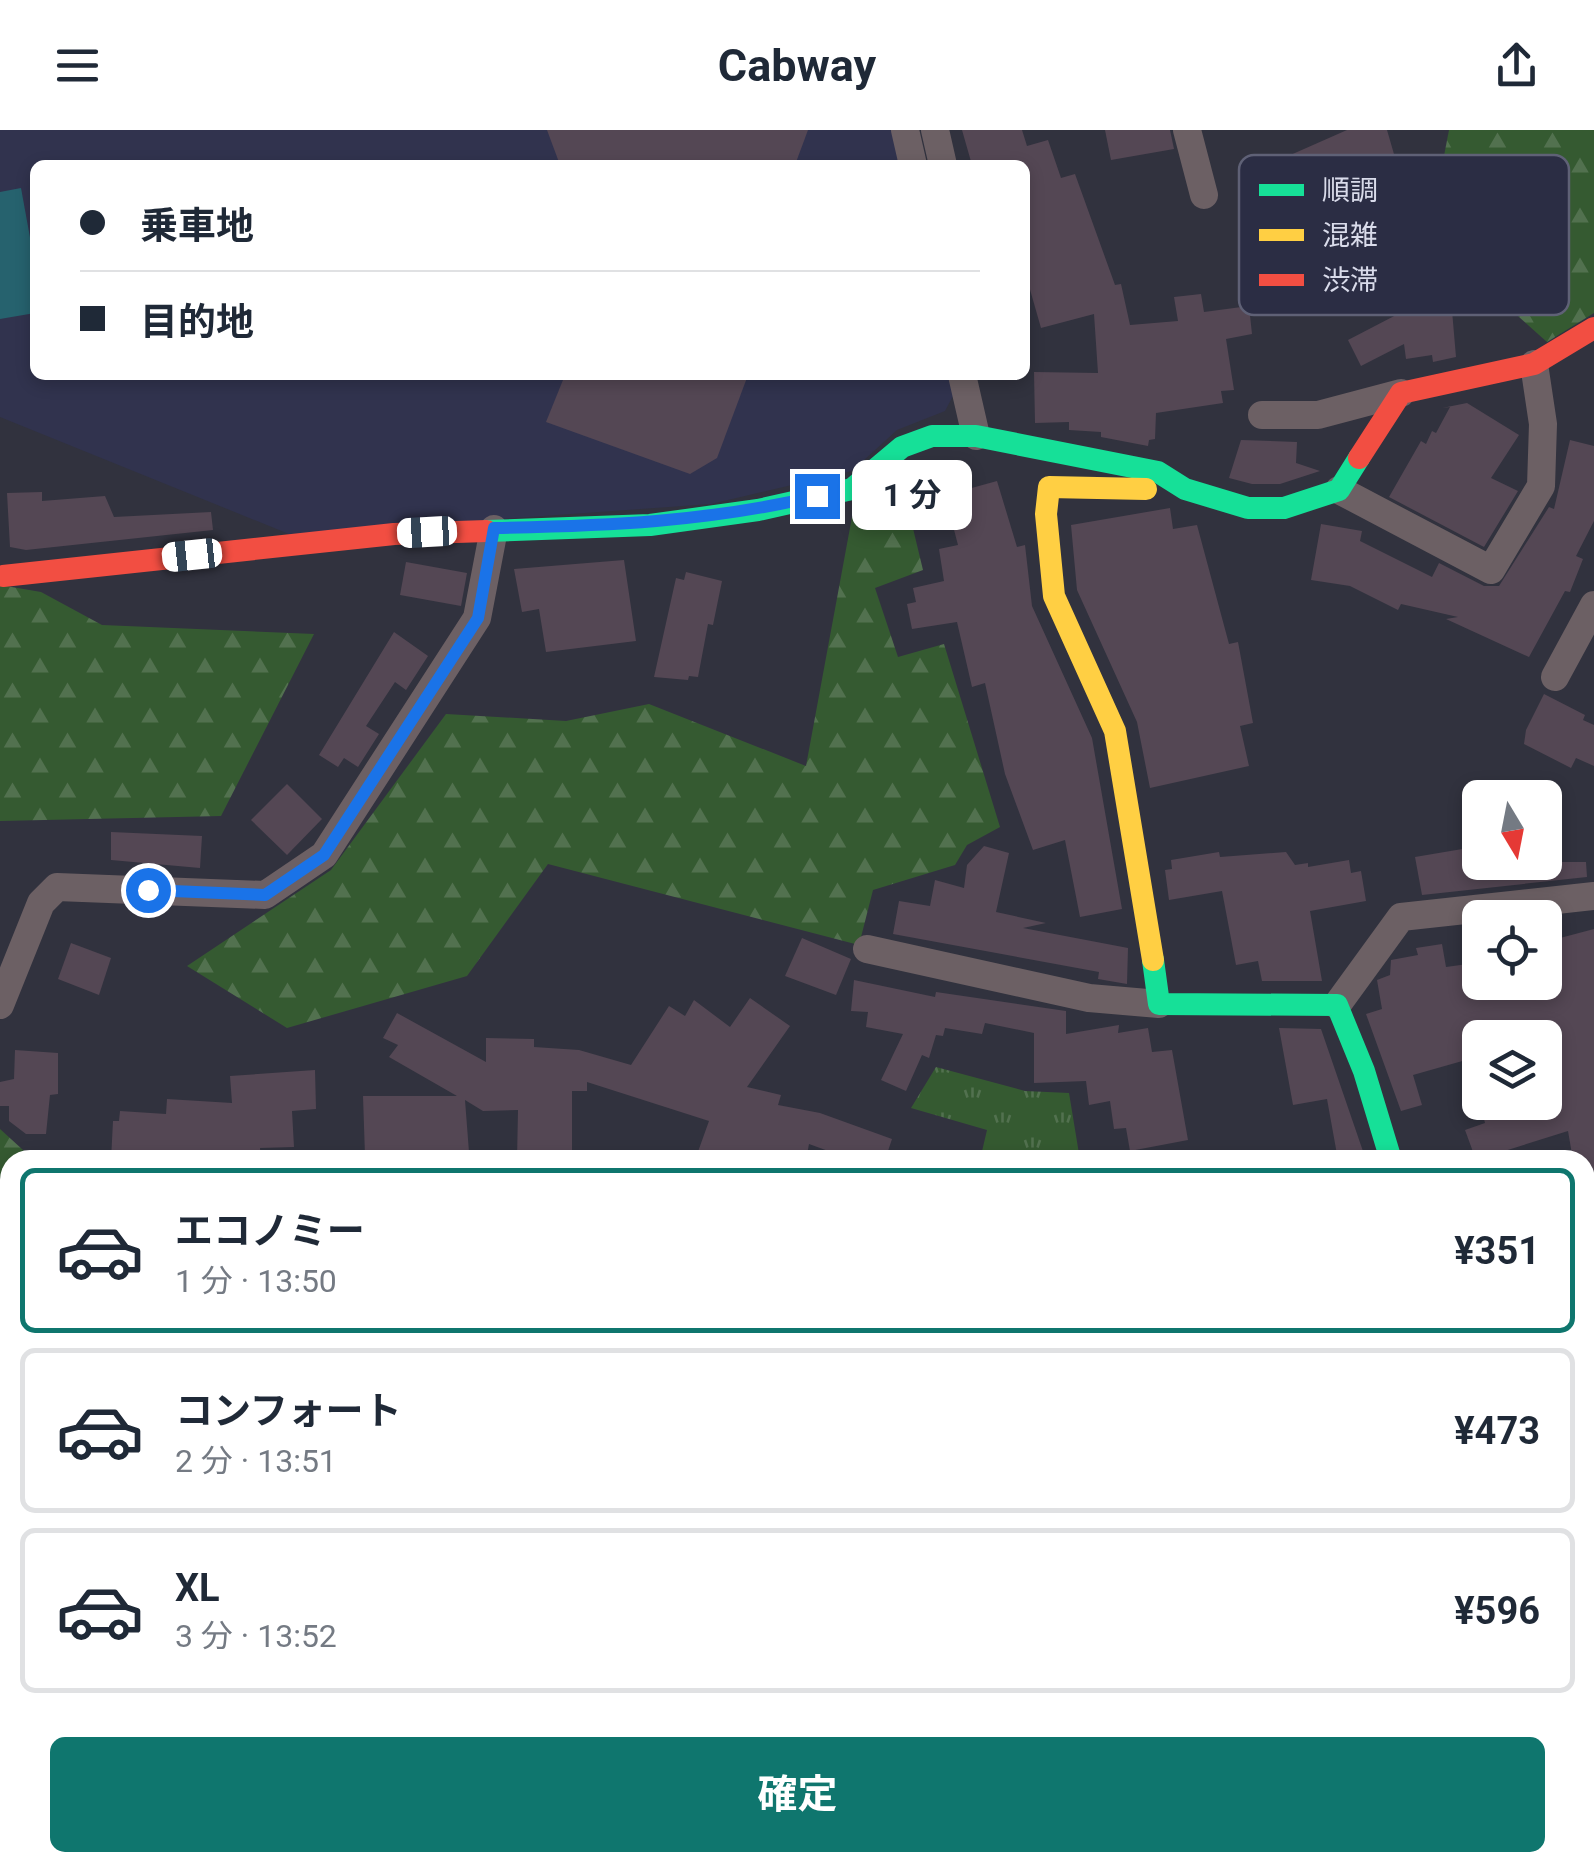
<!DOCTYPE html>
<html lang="ja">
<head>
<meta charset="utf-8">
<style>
	:root { --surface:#fff; --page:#f6f6f7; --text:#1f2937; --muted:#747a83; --line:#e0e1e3; --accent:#0f766e }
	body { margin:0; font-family:Roboto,"Noto Sans JP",sans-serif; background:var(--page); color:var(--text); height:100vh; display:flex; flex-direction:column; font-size:38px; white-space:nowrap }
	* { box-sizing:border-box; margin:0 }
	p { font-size:32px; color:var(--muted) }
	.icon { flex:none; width:55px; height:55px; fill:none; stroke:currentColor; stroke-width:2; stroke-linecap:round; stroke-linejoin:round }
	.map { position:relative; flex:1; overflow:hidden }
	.side { position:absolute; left:0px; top:1020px; width:1595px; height:722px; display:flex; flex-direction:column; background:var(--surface); border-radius:30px 30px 0 0; box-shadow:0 5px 15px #0003 }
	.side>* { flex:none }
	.hud { position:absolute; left:30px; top:30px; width:1000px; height:220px; border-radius:15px; box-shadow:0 5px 15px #0003; display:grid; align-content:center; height:220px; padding:0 50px; background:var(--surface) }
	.needle { width:65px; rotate:170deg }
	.buttons { position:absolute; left:1462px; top:650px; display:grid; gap:20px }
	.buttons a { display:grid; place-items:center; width:100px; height:100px; border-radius:15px; background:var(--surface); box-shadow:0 5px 15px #0003; font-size:50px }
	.end { position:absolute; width:45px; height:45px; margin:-22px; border:12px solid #1a73e8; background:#fff; box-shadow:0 0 0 5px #fff }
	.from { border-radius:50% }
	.bubble { position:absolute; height:70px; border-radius:15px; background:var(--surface); box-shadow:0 5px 15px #0003; font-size:32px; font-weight:700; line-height:70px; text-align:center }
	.car { position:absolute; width:30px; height:60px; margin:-30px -15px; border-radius:12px; box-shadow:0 0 8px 2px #0007; background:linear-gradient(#fff 24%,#345 0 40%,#fff 0 76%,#345 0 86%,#fff 0) }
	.hud b { display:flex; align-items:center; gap:35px; height:95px; font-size:38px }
	.hud b+b { border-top:2px solid var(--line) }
	.hud i { width:25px; height:25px; background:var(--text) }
	ul { padding:18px 0 0; list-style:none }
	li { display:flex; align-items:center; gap:30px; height:165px; margin:0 20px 15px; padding:0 30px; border:5px solid var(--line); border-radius:15px }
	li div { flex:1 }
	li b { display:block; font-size:38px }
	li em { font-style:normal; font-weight:700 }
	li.current { border-color:var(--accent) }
	li>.icon { width:90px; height:90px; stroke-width:1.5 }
	.cta { display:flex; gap:20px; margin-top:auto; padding:20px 50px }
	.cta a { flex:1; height:115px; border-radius:15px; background:var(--accent); color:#fff; font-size:40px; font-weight:700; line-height:115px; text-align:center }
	header { display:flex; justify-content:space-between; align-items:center; height:130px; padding:0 50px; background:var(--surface); font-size:45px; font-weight:700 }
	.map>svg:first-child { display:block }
</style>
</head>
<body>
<header><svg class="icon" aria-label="menu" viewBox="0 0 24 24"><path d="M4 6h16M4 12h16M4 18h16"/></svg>Cabway<svg class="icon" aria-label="share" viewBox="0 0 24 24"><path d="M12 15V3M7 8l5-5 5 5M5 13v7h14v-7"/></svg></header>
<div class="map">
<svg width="1594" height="1741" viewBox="0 0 1594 1741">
	<defs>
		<pattern id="grass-tufts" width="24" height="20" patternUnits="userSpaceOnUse" patternTransform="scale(2.5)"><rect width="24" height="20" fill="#355a31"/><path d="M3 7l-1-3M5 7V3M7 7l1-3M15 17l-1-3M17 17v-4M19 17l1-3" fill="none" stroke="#52714f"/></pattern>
		<pattern id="forest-firs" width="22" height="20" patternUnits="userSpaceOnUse" patternTransform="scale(2.5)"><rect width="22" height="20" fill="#355a31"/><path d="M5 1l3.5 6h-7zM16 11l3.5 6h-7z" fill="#52714f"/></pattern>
	</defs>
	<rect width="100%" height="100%" fill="#31323e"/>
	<polygon fill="#31334e" points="0,0 893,0 901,35 35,35 35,245 949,245 954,264 945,281 897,300 852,341 711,374 289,404 0,287"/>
	<polygon fill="url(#grass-tufts)" points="936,937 1025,961 1069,963 1080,1030 980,1030 987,1000 911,978"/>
	<g fill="url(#forest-firs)">
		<polygon points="1449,0 1594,0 1594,183 1547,212 1470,143 1443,31"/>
		<polygon points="903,357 923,440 875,458 898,527 944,514 1000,697 967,715 955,735 873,760 859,815 548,734 467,846 287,898 187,836 331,740 446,584 566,591 649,574 806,636 852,387"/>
		<polygon points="0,455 41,462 102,495 314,504 221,686 0,691"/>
		<polygon points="0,999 34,1030 10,1030 10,1230 6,1232 10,1292 0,1296"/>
		<polygon points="10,1701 10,1732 97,1733 99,1739 156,1732 257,1732 259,1741 0,1741 0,1704"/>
		<polygon points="1241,1732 1389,1733 1393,1741 1222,1741"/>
	</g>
	<polygon fill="#26626e" points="21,58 35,135 35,183 0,189 0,62"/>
	<g fill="#544754">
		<polygon points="547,0 808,0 795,35 560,35"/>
		<polygon points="962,0 1022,0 1027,16 1048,10 1061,48 1075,44 1115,155 1121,154 1130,195 1178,191 1174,167 1201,164 1204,182 1249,176 1252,204 1226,209 1234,260 1221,261 1223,273 1156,283 1155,309 1149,310 1148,316 1101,307 1101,302 1069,300 1069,292 1035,293 1034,242 1098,243 1094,184 1041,198 1025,142 1025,35 972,35"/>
		<polygon points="1105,0 1170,0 1174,19 1111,30"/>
		<polygon points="1347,0 1387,0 1396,31 1343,46 1368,107 1432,97 1434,107 1442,105 1449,148 1265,178 1251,94 1266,91 1246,52 1256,48 1254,41"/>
		<polygon points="1450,157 1456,227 1433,232 1432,225 1406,229 1404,214 1361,236 1348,210"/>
		<polygon points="565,245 748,245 717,328 690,344 546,292"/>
		<polygon points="1467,273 1519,305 1491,348 1518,361 1484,417 1389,367 1421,311 1426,314 1432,301 1436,303 1450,277 1442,278"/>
		<polygon points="1241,310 1297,312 1296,333 1320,341 1280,354 1252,354 1229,348"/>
		<polygon points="1570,310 1594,316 1594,391 1576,426 1583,429 1570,462 1565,461 1529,527 1446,489 1458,487 1401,474 1398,480 1350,456 1311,450 1321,394 1362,401 1360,411 1432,447 1439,433 1484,456 1499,456 1549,377 1554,379"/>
		<polygon points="997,351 1017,417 1025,415 1032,476 1092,608 1122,779 1080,787 1065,710 1033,720 1005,644 985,553 972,557 957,492 912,499 907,474 916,472 913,458 944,451 939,419 958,415 948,377 971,372 968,359"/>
		<polygon points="42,362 42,371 105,366 114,387 211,382 213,400 26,420 10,417 7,363"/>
		<polygon points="1170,378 1173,399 1197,395 1229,514 1238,512 1253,593 1240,596 1249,636 1150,658 1137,592 1077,460 1071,395"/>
		<polygon points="624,430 636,511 546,522 539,479 522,482 514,439"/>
		<polygon points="406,432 467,443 461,476 400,465"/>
		<polygon points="686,442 722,451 713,495 708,494 698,547 689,546 688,550 654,547 676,448 684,450"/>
		<polygon points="394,502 428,526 406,560 395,552 366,596 379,604 358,637 344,628 338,637 319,625"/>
		<polygon points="1544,564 1585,585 1583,590 1594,595 1594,636 1576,628 1571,638 1524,614 1526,600"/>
		<polygon points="287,654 322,689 287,725 251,690"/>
		<polygon points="111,702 202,706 200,738 111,730"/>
		<polygon points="984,716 1009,723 996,782 1046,793 1023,798 1128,818 1127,854 1098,849 1099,842 893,804 899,771 930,776 935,750 964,758 967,735"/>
		<polygon points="1480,716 1480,732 1586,732 1587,747 1422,765 1415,727"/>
		<polygon points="1219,722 1220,727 1286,722 1295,735 1308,733 1308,737 1349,730 1351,743 1361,741 1366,771 1310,781 1322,851 1262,851 1258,831 1236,835 1222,761 1169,770 1165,740 1172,739 1171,730"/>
		<polygon points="1594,799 1594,1067 1585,1068 1585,1030 1573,1030 1568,1001 1476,1030 1465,1000 1485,993 1484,989 1545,973 1545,908 1480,908 1480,926 1413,945 1422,975 1401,981 1366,884 1382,879 1377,850 1390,845 1391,830 1418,825 1416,818 1442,814 1446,837 1475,833 1480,852 1545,852 1545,812"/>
		<polygon points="802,808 851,829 836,865 785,846"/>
		<polygon points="71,813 111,828 99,865 58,849"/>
		<polygon points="854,850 935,867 936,862 1066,881 1066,904 1119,895 1118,903 1148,898 1152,922 1172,920 1188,1010 1130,1021 1126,998 1114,999 1110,971 1089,975 1086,951 1034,953 1034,903 985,893 982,904 945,898 943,906 936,905 929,928 922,925 906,961 881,950 903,904 866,897 868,882 851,881"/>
		<polygon points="750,868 790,896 747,957 781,965 778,975 820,983 892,1009 885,1030 853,1030 809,1014 806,1030 695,1030 709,991 587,952 587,961 572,961 572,1030 517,1030 518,980 483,981 465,970 469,1022 462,1023 463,1030 365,1026 363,966 457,966 389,927 398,915 383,908 397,883 486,932 486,908 534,909 534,917 579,920 631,935 669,876 685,886 694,870 730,897"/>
		<polygon points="1279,898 1321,899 1366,1030 1338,1030 1327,969 1293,975"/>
		<polygon points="15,920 58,923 58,964 50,965 46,1004 26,1004 9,991 9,976 0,976 0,952 14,949"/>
		<polygon points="315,940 316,979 292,981 294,1017 260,1018 261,1030 111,1030 113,991 119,991 120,981 166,984 167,969 232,973 230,946"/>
	</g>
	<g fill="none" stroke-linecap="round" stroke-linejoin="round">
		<g stroke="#6c6064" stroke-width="28">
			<polyline points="905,0 913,35"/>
			<polyline points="935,0 943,35"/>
			<polyline points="1187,0 1204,65"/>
			<polyline points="962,245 976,306"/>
			<polyline points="1262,285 1318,285 1401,263"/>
			<polyline points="1339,360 1491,440 1541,356 1543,294 1534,234"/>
			<polyline points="1555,547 1594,475"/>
			<polyline points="867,819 1089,868 1159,874"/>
			<polyline points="0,875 41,773 57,757 265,765 324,725 477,488 494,399"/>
			<polyline points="1337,875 1401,787 1594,766"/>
			<polyline points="1585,1330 1594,1330"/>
			<polyline points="0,1606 10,1600"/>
			<polyline points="1585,1632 1594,1628"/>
			<polyline points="1413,1732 1417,1741"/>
		</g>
		<g stroke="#16e098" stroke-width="22">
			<polyline points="487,401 650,395 758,380 852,359 902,317 932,306 976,306 1158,342 1185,359 1248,378 1284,378 1339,360 1359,328"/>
			<polyline points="1153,830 1159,874 1337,875 1364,941 1391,1030"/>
		</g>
		<g stroke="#ffcf43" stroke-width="22">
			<polyline points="1146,359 1049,357 1046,384 1054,466 1115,601 1153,830"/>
			<polyline points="1585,1480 1594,1474"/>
			<polyline points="1101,1741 1114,1732"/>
		</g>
		<g stroke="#f24e42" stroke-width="22">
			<polyline points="1359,328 1401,263 1534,234 1594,198"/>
			<polyline points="3,446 394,404 487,401"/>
		</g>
	</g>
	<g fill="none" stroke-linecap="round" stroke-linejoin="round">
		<path stroke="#1a73e8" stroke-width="12" d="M148 760 265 765 324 725 478 488 494 398C606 396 707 392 817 366"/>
	</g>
	<rect x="1239" y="25" width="330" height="160" rx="15" fill="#2b2d44" stroke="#5f6176" stroke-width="2.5"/>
	<rect x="1259" y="54" width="45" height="12" fill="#16e098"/>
	<rect x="1259" y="99" width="45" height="12" fill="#ffcf43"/>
	<rect x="1259" y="144" width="45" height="12" fill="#f24e42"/>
	<g font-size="28" fill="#d9dbea">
		<text x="1322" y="70">順調</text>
		<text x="1322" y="115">混雑</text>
		<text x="1322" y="160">渋滞</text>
	</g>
</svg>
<div class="buttons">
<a><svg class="needle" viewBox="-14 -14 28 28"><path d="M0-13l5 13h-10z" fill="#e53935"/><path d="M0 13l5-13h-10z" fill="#747a83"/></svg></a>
<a><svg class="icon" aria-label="locate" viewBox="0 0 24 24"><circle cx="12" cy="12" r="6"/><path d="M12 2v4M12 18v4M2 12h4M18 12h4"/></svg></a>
<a><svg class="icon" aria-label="layers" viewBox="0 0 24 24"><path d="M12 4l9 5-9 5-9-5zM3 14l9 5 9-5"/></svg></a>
</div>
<i class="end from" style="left:148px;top:760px"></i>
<i class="end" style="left:817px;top:366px"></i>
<div class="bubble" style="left:852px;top:330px;width:120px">1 分</div>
<i class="car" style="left:427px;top:402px;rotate:267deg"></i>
<i class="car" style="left:192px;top:425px;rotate:264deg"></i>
<div class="hud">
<b><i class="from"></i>乗車地</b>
<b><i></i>目的地</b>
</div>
<section class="side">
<ul>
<li class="current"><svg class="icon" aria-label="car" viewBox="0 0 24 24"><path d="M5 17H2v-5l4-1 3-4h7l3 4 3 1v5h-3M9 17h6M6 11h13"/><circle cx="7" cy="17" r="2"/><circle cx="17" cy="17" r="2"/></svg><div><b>エコノミー</b><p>1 分 · 13:50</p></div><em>¥351</em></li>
<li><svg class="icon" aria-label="car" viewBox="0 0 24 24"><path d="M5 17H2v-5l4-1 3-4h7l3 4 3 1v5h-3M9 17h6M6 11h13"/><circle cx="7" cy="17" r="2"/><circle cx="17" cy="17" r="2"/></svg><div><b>コンフォート</b><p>2 分 · 13:51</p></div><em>¥473</em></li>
<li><svg class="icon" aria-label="car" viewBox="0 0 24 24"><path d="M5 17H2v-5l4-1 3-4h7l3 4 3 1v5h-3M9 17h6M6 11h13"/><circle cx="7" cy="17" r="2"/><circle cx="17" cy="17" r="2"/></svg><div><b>XL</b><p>3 分 · 13:52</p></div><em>¥596</em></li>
</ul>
<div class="cta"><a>確定</a></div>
</section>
</div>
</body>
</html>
